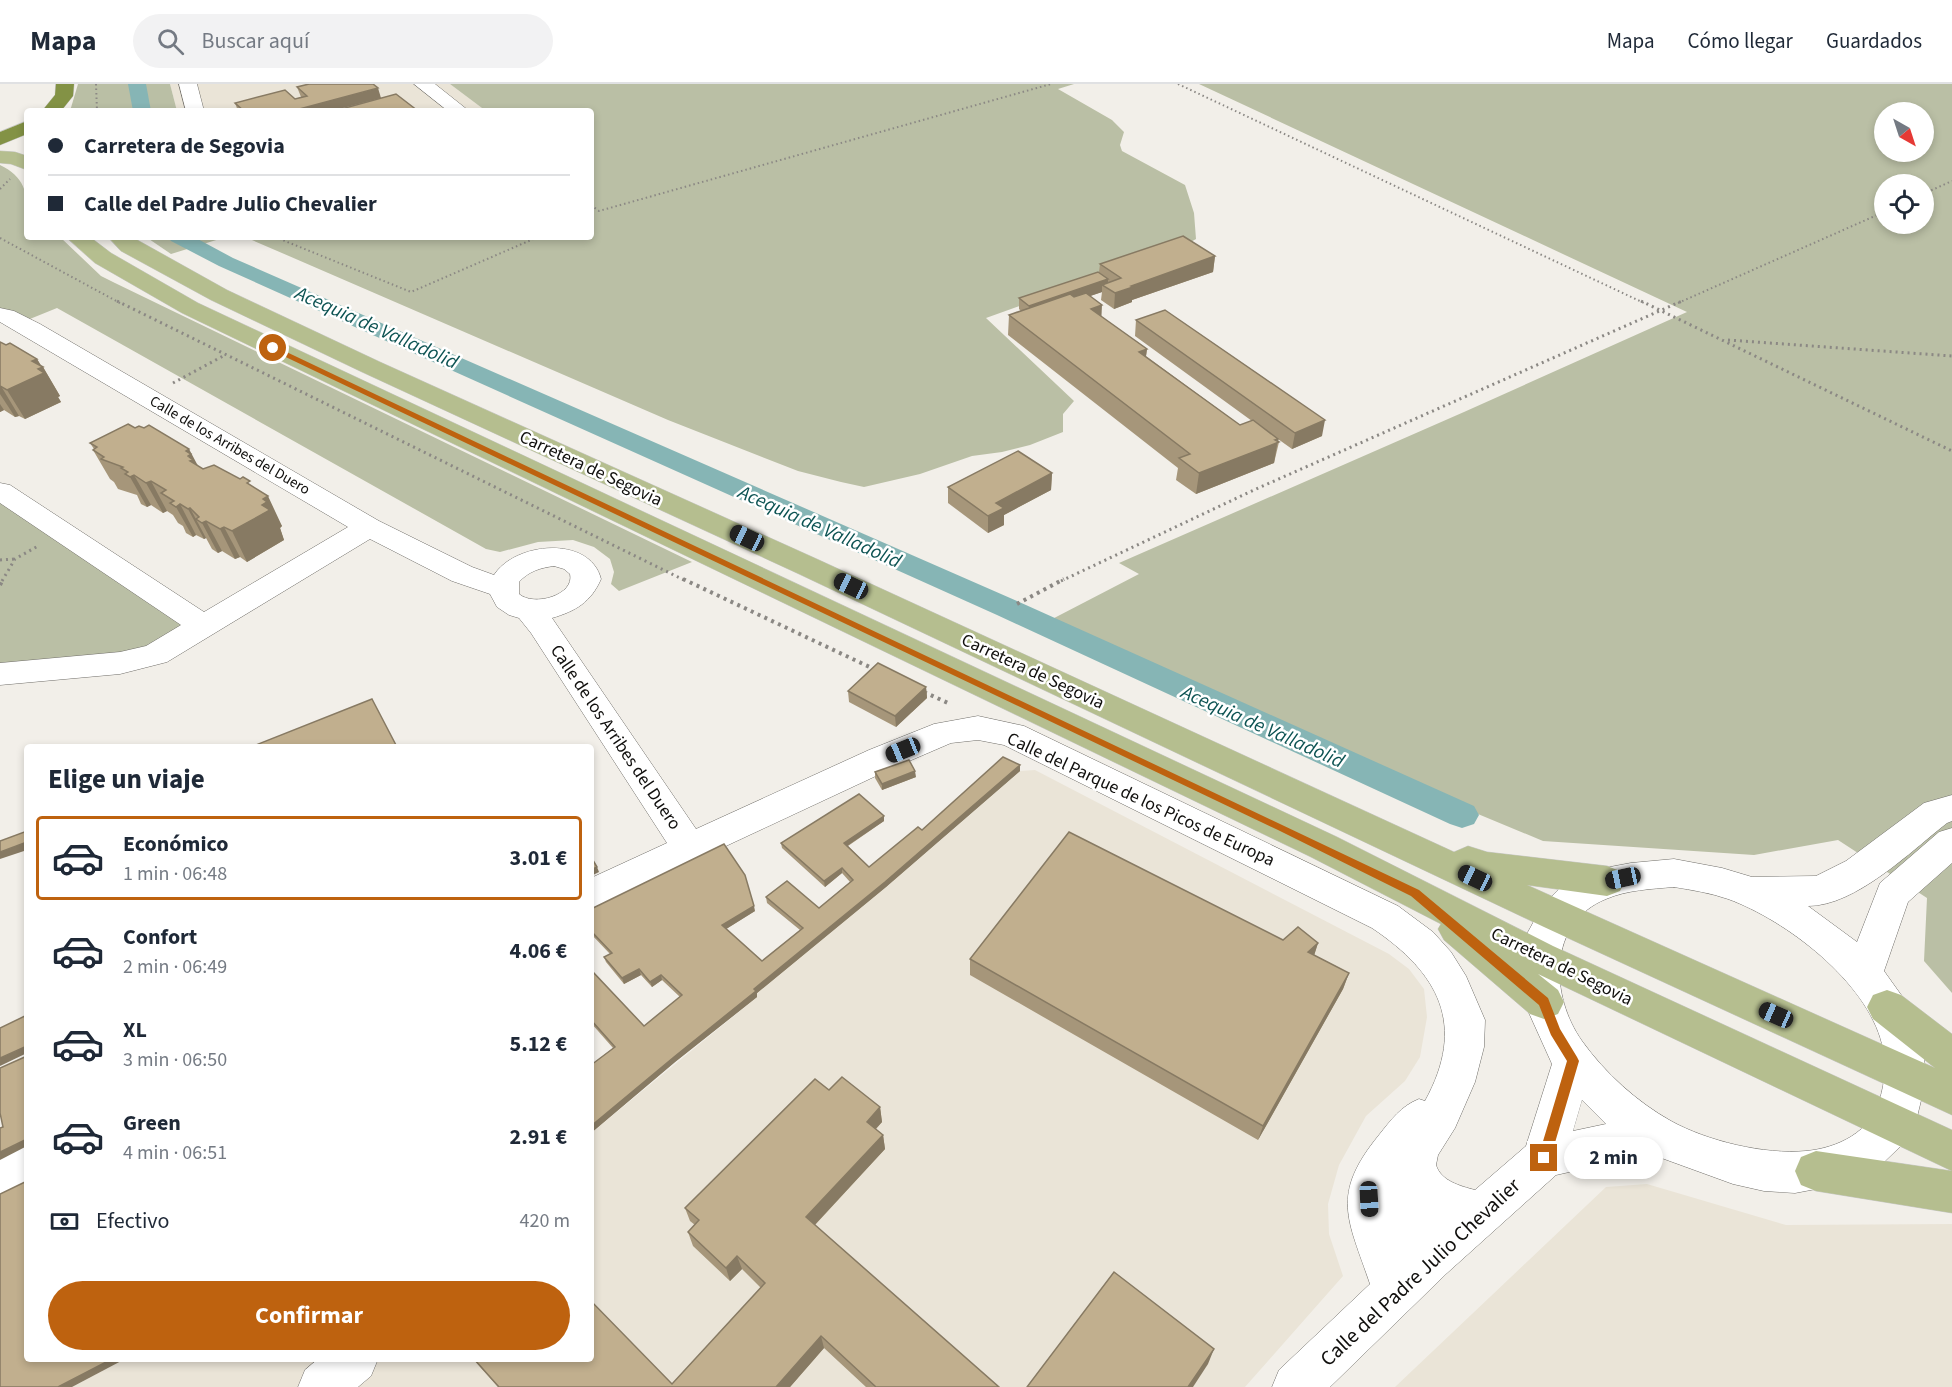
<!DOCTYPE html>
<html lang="es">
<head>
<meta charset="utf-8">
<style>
	:root { --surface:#fff; --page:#f2f2f3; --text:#1f2937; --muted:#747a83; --line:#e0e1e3; --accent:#be620f }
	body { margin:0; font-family:"Source Sans 3",sans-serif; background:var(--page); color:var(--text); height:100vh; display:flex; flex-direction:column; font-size:22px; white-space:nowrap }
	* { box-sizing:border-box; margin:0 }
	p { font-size:20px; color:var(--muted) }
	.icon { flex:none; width:33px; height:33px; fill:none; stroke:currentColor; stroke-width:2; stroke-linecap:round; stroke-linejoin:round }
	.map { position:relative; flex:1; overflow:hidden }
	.sheet { position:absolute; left:24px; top:660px; width:570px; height:618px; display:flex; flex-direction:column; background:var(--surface); border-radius:6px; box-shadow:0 3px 9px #0003 }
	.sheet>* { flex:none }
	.hud { position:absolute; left:24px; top:24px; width:570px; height:132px; border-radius:6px; box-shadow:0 3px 9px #0003; display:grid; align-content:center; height:132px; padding:0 24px; background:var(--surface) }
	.needle { width:39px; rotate:141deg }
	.buttons { position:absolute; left:1874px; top:18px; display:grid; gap:12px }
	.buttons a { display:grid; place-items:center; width:60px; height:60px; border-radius:50%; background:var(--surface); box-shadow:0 3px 9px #0003; font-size:30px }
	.end { position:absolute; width:27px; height:27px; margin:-14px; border:8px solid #be620f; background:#fff; box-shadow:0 0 0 3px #fff }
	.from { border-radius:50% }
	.bubble { position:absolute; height:42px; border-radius:21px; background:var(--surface); box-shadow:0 3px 9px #0003; font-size:20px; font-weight:700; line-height:42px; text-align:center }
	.car { position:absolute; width:18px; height:36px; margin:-18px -9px; border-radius:8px; box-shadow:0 0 4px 2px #0007; background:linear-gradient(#222 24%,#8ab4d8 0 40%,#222 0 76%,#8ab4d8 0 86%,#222 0) }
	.hud b { display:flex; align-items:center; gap:21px; height:57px; font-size:22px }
	.hud b+b { border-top:2px solid var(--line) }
	.hud i { width:15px; height:15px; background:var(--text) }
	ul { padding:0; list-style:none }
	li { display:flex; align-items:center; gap:18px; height:84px; margin:0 12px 9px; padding:0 12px; border:3px solid transparent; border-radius:6px }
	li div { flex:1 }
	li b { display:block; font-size:22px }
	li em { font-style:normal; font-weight:700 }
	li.current { border-color:var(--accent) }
	li>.icon { width:54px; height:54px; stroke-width:1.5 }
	h2 { padding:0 24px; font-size:27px; line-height:72px }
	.pay { display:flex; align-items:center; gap:15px; height:66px; padding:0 24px; font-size:22px }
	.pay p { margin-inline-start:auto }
	.cta { display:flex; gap:12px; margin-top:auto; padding:12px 24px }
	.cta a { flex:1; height:69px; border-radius:36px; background:var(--accent); color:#fff; font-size:24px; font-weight:700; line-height:69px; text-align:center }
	header { display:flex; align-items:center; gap:36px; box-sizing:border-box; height:84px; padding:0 30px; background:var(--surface); border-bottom:2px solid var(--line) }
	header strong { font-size:28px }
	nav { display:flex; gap:33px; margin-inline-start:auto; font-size:21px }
	.search { width:420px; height:54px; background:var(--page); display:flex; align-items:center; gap:15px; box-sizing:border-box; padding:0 21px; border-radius:33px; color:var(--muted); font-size:22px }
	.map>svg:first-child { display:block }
</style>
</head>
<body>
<header>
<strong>Mapa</strong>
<div class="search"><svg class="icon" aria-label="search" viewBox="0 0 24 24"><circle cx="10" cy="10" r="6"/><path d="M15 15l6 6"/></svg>Buscar aquí</div>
<nav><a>Mapa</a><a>Cómo llegar</a><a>Guardados</a></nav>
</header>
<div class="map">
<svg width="1952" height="1303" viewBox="0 0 1952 1303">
	<rect width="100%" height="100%" fill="#f2efe9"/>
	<g fill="#eae4d7">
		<polygon points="170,0 450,0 486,27 177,27"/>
		<polygon points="1035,686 1389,870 1409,885 1424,905 1427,933 1420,973 1405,997 1366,1032 1339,1081 1328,1120 1329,1150 1343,1192 1245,1303 72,1303 125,1275 591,1275 591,1049 757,913 755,910 886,803 1020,687"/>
		<polygon points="1647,1100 1786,1141 1952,1140 1952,1303 1395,1303 1606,1103"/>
	</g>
	<g fill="#babfa5" fill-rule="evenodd">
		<polygon points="78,0 170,0 177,27 70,27"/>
		<polygon points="450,0 1074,0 1058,5 1112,36 1124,48 1120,61 1122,67 1185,101 1194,129 1196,155 1180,164 986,234 1074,317 1063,330 1063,348 1030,361 1002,368 972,372 920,390 864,403 841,398 798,387 668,336 245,153 591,153 591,27 486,27"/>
		<path d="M1199 0H1952V909L1924 877 1927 814 1838 756 1754 771 1543 757 1033 545 1139 490 1119 479 1464 328 1687 228ZM1884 28H1923V68H1884ZM1884 100H1923V140H1884Z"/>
		<path d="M0 81C33 97 27 121 27 153H60L101 192 115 199 692 478 619 507 611 500 614 488 610 475 594 463 573 456 538 458 500 468 486 465 57 224 20 239 0 231Z"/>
		<polygon points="146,153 226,153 171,170"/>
		<polygon points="0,407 203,542 156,570 0,589"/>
	</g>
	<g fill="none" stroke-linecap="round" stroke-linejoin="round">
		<g fill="#86b5b5" fill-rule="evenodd">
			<polygon points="128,0 146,0 151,27 133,27"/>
			<polygon points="168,153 194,153 233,174 1017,517 1474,722 1479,731 1474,740 1462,744 1450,740 997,531 219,182 171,157"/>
		</g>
		<defs>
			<g id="minor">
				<polygon points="179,0 197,0 204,27 186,27"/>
				<polygon points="414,0 435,0 469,27 448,27"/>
				<path d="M0 224 14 227 40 240 379 437 472 483 494 491C515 458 590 451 601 495 591 518 576 527 552 534L696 745 869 666 934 640 978 632 1024 642 1398 822 1433 848 1451 868 1466 892 1485 936 1484 963 1475 998 1455 1044 1438 1071 1436 1081C1441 1097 1460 1102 1475 1106L1526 1062 1552 980 1529 929 1521 877 1528 848 1534 837 1545 819 1559 805 1577 795 1610 783 1631 779 1674 775 1722 784 1752 793 1816 792 1846 777 1924 719 1952 711V737L1947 739C1911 767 1856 822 1808 822L1857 858 1880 799 1939 748 1952 744V779L1908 818 1884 887 1904 915 1923 961 1926 996 1917 1033 1906 1057 1882 1080 1837 1101 1795 1109 1764 1107 1733 1100 1656 1072 1609 1079 1556 1091 1446 1190 1330 1303H1272L1279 1286 1370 1200C1348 1135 1330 1111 1379 1051 1391 1036 1401 1022 1419 1015L1425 1017C1467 941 1439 889 1372 844L1004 661 978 656 951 659 893 684 591 825V794L667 759 531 549 519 534 509 531 497 523 490 510 452 497 370 455 167 578 120 590 0 601V579L120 568 146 562 181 541 0 419V399L10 401 204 528 348 443 0 238ZM554 482 564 485 570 490C575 511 534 523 519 510V498C529 487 540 484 554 482ZM1674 803C1692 806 1711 809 1728 815 1786 836 1867 898 1882 960 1887 978 1885 997 1880 1015 1871 1048 1838 1064 1806 1067 1765 1071 1707 1057 1671 1037 1637 1018 1605 989 1582 957 1550 912 1547 839 1606 815 1627 806 1651 805 1674 803ZM1582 1016 1606 1040 1573 1047Z"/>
				<polygon points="27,1058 27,1100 0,1112 0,1069"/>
				<polygon points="318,1275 378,1275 371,1292 358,1303 298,1303 305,1286"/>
			</g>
			<g id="major">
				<polygon points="0,67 15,68 27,72 27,86 11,80 0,79"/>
				<polygon points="66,153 90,153 111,169 198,219 1337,753 1553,862 1952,1046 1952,1087 1538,890 1558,906 1564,918 1558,930 1544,935 1530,930 1444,856 1438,845 1441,840 1311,773 182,229 95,179"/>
				<polygon points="108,153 132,153 227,206 380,278 819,476 1454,768 1468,762 1487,768 1607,782 1620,787 1625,797 1620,807 1607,812 1527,801 1935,984 1873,935 1867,923 1873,911 1887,906 1901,911 1952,950 1952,1031 1544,843 799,490 362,288 211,216 121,167"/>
				<polygon points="1816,1067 1952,1087 1952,1129 1816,1107 1801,1101 1795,1087 1801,1073"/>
			</g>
			<g id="highway">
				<polygon points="56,0 74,0 73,12 61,27 42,27 55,11"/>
				<polygon points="27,37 27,50 0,61 0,48"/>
			</g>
		</defs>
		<use href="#minor" stroke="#706e69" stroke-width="1"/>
		<use href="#major" stroke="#cacaca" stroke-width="1"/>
		<use href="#highway" stroke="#cacaca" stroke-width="1"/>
		<g stroke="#8b8884" stroke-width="2" stroke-dasharray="1.5 3" stroke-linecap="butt">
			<polyline points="96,0 97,27"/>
			<polyline points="1178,0 1644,219"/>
			<polyline points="0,105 10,95"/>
			<polyline points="1923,110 1952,97"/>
			<polyline points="591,121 599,127 1051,0"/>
			<polyline points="275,153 411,208 538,153"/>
			<polyline points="0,154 120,219"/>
			<polyline points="1678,219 1884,128"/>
		</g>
		<g stroke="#8b8884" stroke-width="3" stroke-dasharray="2 4" stroke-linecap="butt">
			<polyline points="117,217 686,497"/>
			<polyline points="1641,217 1952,367"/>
			<polyline points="1728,256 1952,272"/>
			<polyline points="173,299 225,271"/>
			<polyline points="0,476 14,475"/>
			<polyline points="2,497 15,475 38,462"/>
			<polyline points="1061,497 1256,405 1682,217"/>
		</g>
		<g stroke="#8b8884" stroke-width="4" stroke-dasharray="3 4.5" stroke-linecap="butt">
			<polyline points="683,495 876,586"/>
			<polyline points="0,501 3,495"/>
			<polyline points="1017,520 1064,495"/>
			<polyline points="924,608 950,620"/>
		</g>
		<use href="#minor" fill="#fff" fill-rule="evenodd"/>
		<use href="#major" fill="#b5be8f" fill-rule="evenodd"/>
		<use href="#highway" fill="#839245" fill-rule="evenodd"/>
	</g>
	<g fill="#a6967a">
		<polygon points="297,3 381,14 331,27 238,27 235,19 295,15 301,13"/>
		<polygon points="1215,172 1213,188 1132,216 1132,218 1114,225 1101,216 1102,208 1090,212 1101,233 1147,265 1146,272 1240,341 1252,337 1135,252 1136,236 1322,352 1292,365 1278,355 1279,358 1274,379 1196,410 1176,396 1178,384 1008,251 1009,231 1021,227 1019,225 1019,214 1099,188 1100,180"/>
		<polygon points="0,258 37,275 41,282 43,283 60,312 58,313 61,318 25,335 19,332 15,333 4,326 0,328"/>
		<polygon points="90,359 198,382 203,385 253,403 282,442 280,444 284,456 247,478 240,473 235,475 222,467 218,469 212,465 206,454 204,455 196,451 193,453 186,449 183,442 178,439 173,431 167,427 163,429 151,421 147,423 141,420 137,411 118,405 114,398 110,395 93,366 94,365"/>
		<polygon points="1052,389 1051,406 1004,431 1004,441 988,449 948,419 948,403"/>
		<polygon points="926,603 927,614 896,643 849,618 848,607"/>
		<polygon points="1020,681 1020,687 886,803 757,909 757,913 675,978 591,1049 591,981 613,964 591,939 591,886 644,942 680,913 662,896 652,903 641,891 624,900 606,878 604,873 610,870 591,850 591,825 755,827 726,845 762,877 800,846 767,819 766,813 819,824 850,798 842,789 825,803 782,764 781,759 884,732 884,737 848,762 869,783 922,746"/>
		<polygon points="875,688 916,693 882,706 875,694"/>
		<polygon points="1283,856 1318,859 1314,871 1349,889 1343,905 1258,1056 970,891 970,875"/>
		<polygon points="829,1006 880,1023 882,1038 876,1045 883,1051 885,1065 815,1141 999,1303 866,1303 824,1264 790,1303 498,1303 473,1275 591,1275 672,1300 761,1204 742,1185 730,1197 693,1162 688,1148 695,1141 690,1137 685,1124"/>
	</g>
	<g fill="#877a63">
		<polygon points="378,4 381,14 331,27 292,27"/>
		<polygon points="1215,172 1213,188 1132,216 1132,218 1114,225 1115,209 1131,202"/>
		<polygon points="1108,195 1108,204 1102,201 1102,208 1029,233 1029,222"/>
		<polygon points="1102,221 1101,242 1091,225"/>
		<polygon points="1147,265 1144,286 1139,268"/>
		<polygon points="37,275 42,283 43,283 60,312 58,313 61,318 25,335 7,306 32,277"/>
		<polygon points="0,302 1,302 19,332 15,333 0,310"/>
		<polygon points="0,320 4,326 0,328"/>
		<polygon points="1325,336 1322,352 1292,365 1295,349"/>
		<polygon points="1278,355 1274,379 1196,410 1199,389"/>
		<polygon points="189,365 205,395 206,407 186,367"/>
		<polygon points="1052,389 1051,406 1004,431 1004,441 988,449 988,432 996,419"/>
		<polygon points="134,391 151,421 147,423 130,393"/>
		<polygon points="151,397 167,427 163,429 146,399"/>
		<polygon points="268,412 282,442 280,444 284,456 247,478 232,447 263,415"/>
		<polygon points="180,420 196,451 193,453 176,423"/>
		<polygon points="190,424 206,454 204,455 188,425"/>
		<polygon points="206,437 222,467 218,469 202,439"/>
		<polygon points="224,443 240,473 235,475 220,445"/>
		<polygon points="926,603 927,614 896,643 895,632"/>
		<polygon points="1020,681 1020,687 886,803 757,909 757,913 675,978 591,1049 591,1042"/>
		<polygon points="915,687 916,693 882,706 882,700"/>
		<polygon points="884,732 884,737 844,764 844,759"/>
		<polygon points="27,758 27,766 0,775 0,768"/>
		<polygon points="597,783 599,788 591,792 591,786"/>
		<polygon points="842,784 842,789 825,803 824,797"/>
		<polygon points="754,822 755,827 723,847 722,841"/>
		<polygon points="1318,859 1313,875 1308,868"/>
		<polygon points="639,885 641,891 624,900 622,894"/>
		<polygon points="1349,889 1343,905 1258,1056 1263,1042"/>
		<polygon points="661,891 662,896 652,903 650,898"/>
		<polygon points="27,962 27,969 0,982 0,974"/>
		<polygon points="880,1023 882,1038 869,1052 867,1038"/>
		<polygon points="883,1051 885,1065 809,1147 806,1133"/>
		<polygon points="27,1055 27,1062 0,1076 0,1068"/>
		<polygon points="737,1172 742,1185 730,1197 726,1184"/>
		<polygon points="821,1252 824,1264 790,1303 776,1303"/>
		<polygon points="1214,1265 1208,1280 1193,1303 1188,1303"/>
		<polygon points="112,1275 125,1275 72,1303 58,1303"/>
	</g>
	<g fill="#c1af8e" stroke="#877a63" stroke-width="1.5">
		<polygon points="309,0 373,0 378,4 292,27 244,27 235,19 285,6 295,15 307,12 297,3"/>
		<polygon points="396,10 418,27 334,27"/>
		<polygon points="1183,152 1215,172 1131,202 1133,203 1115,209 1102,201 1121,194 1100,180"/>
		<polygon points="1098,188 1108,195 1029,222 1019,214"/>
		<polygon points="1086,209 1102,221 1091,225 1147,265 1139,268 1240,341 1253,336 1278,355 1275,356 1279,358 1199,389 1179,374 1190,370 1009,231 1070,210 1074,213"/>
		<polygon points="1165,226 1325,336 1295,349 1136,236"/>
		<polygon points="0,258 6,261 10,259 37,275 32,277 43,283 38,285 44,289 7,306 0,302"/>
		<polygon points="128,340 135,344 139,342 144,344 149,341 189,365 186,367 191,370 188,372 193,376 190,377 203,385 214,381 240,395 243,393 250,397 247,399 268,412 263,415 267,418 262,421 270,426 232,447 224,443 220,445 206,437 202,439 196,435 199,433 190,424 188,425 180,420 176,423 170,419 174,417 161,409 166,406 151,397 146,399 134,391 130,393 125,390 128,388 121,384 123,383 101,375 104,373 93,366 97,363 90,359"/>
		<polygon points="1018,367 1052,389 996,419 1004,424 988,432 948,403"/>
		<polygon points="878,579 926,603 895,632 848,607"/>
		<polygon points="372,615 397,663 251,663"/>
		<polygon points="1003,673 1020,681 885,798 754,905 756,907 674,973 591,1042 591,981 615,963 591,936 591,886 644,942 682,911 661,891 650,898 639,885 622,894 604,873 612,869 591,847 591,825 724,760 745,791 754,822 722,841 762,877 803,844 766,813 787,797 819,824 853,796 842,784 824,797 781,759 859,710 884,732 844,759 869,783 918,743 922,746"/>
		<polygon points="909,676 915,687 882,700 875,688"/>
		<polygon points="27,747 27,758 0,768 0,757"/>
		<polygon points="1069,748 1283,856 1298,843 1318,859 1308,868 1349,889 1263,1042 970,875"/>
		<polygon points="591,773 597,783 591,786"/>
		<polygon points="27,931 27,962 0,974 0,944"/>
		<polygon points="27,972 27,1055 0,1068 0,1044 3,1043 0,1029 0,984"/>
		<polygon points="842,993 880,1023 867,1038 883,1051 806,1133 999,1303 876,1303 821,1252 776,1303 499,1303 474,1275 591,1275 591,1217 672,1300 765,1199 737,1172 726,1184 688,1148 699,1136 685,1124 815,995 829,1006"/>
		<polygon points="27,1097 27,1275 112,1275 58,1303 0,1303 0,1110"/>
		<polygon points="1114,1188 1214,1265 1188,1303 1027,1303"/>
	</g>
	<polygon fill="#be620f" points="271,263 276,263 1419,806 1548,914 1560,945 1577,973 1579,977 1549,1079 1544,1080 1538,1074 1567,977 1551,951 1539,921 1411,812 1278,746 271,266"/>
	<g text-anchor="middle" stroke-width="5" stroke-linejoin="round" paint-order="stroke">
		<g font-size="15" fill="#100f0d" stroke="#fff">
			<text transform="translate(230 361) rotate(30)" y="5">Calle de los Arribes del Duero</text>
		</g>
		<g font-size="18" fill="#100f0d" stroke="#fff">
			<text transform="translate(591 384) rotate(25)" y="6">Carretera de Segovia</text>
			<text transform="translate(1033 587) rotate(25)" y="6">Carretera de Segovia</text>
			<text transform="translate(616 653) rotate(56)" y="6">Calle de los Arribes del Duero</text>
			<text transform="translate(1141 715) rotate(25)" y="6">Calle del Parque de los Picos de Europa</text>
			<text transform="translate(1562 882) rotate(26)" y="6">Carretera de Segovia</text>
		</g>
		<g font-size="20" font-style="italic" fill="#0d5353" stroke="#fff">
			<text transform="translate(377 243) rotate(24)" y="7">Acequia de Valladolid</text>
			<text transform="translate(820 442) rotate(24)" y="7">Acequia de Valladolid</text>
			<text transform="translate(1263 642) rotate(24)" y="7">Acequia de Valladolid</text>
		</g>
		<g font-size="21" fill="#100f0d" stroke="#fff">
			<text transform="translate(1420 1188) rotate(-43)" y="7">Calle del Padre Julio Chevalier</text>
		</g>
	</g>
</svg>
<div class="buttons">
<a><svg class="needle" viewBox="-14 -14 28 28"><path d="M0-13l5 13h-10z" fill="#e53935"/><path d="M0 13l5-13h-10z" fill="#747a83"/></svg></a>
<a><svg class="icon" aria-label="locate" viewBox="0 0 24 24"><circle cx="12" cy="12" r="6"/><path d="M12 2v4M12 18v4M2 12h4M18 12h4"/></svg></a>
</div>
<i class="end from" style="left:273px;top:264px"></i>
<i class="end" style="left:1544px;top:1074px"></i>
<div class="bubble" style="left:1564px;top:1053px;width:99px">2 min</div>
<i class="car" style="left:747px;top:454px;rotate:295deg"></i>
<i class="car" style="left:851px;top:502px;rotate:295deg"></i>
<i class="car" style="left:903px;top:666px;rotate:248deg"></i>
<i class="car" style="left:1475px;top:794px;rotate:295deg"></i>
<i class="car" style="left:1623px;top:794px;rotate:258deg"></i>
<i class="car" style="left:1776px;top:931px;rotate:294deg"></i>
<i class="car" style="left:1369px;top:1115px;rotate:177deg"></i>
<div class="hud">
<b><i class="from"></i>Carretera de Segovia</b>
<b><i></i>Calle del Padre Julio Chevalier</b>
</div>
<section class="sheet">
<h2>Elige un viaje</h2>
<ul>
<li class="current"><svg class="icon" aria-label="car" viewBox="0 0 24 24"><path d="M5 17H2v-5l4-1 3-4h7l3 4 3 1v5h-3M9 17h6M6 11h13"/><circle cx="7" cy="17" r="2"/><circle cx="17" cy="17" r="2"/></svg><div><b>Económico</b><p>1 min · 06:48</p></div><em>3.01 €</em></li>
<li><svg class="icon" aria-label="car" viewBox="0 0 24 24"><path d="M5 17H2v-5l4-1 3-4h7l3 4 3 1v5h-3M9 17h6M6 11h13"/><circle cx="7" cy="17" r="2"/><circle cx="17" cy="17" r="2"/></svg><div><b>Confort</b><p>2 min · 06:49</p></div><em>4.06 €</em></li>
<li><svg class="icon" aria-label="car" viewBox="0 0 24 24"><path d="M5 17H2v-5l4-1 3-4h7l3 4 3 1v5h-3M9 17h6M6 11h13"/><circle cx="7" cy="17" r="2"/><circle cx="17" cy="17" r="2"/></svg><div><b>XL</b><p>3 min · 06:50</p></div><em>5.12 €</em></li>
<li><svg class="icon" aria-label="car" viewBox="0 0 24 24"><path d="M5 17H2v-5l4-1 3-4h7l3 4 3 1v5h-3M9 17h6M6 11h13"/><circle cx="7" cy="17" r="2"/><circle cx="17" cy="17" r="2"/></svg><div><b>Green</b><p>4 min · 06:51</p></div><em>2.91 €</em></li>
</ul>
<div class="pay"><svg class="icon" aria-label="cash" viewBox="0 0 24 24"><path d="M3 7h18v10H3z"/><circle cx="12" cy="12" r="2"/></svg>Efectivo<p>420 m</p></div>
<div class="cta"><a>Confirmar</a></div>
</section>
</div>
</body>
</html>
